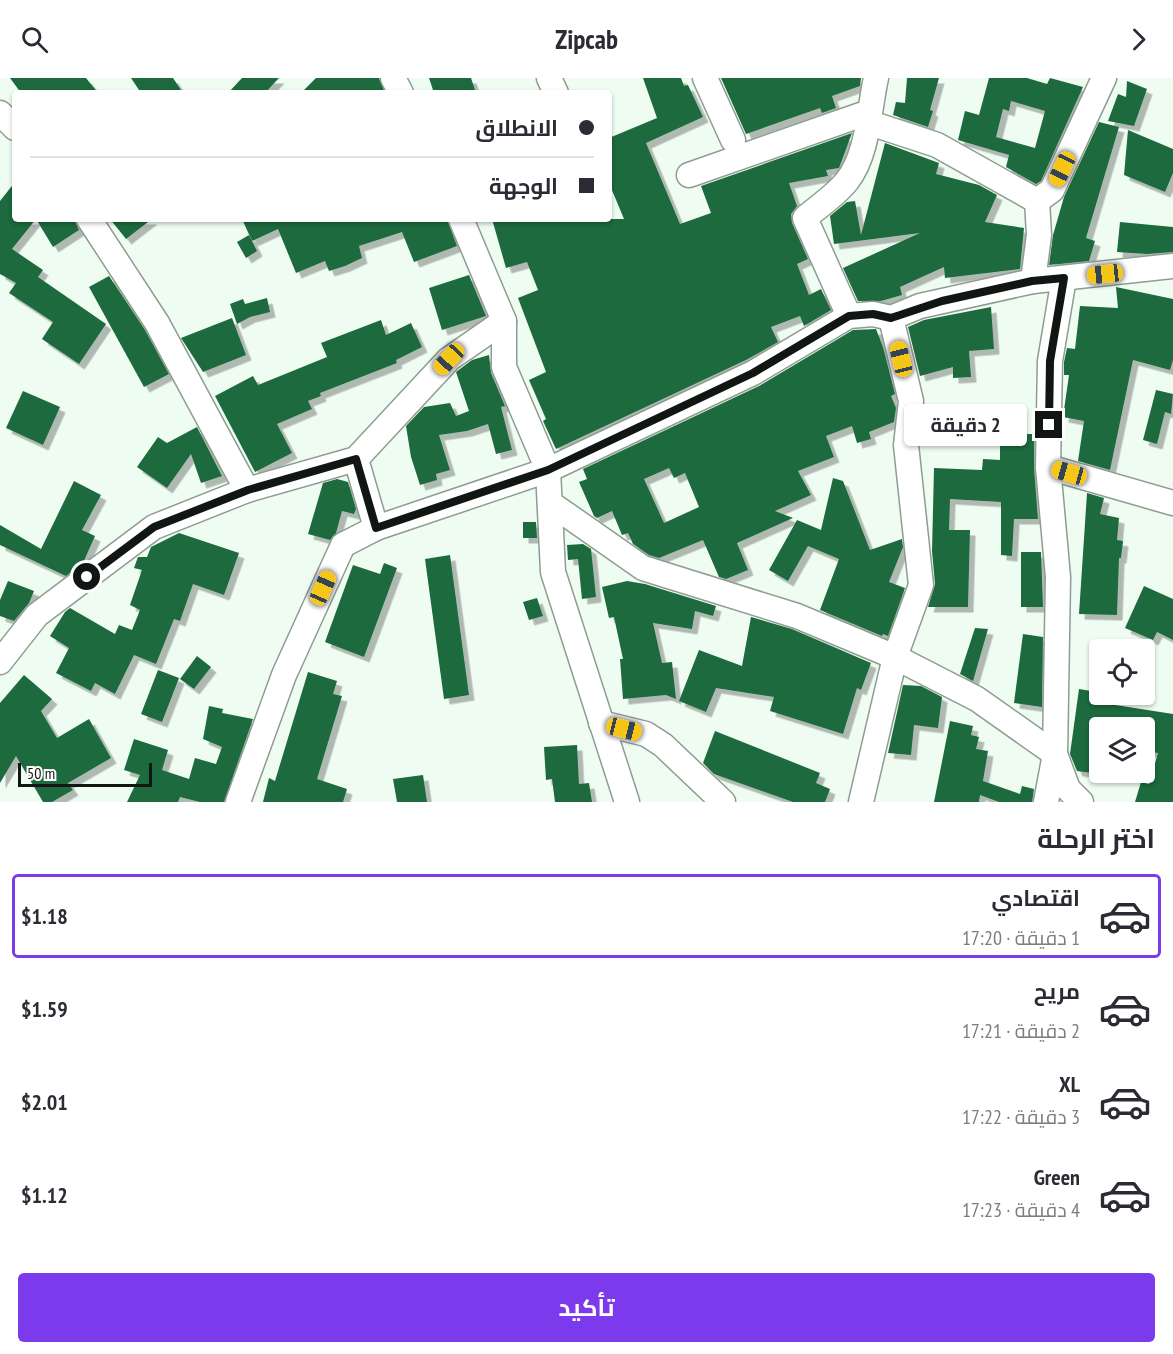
<!DOCTYPE html>
<html lang="ar">
<head>
<meta charset="utf-8">
<style>
	:root { --surface:#fff; --page:#f2f2f3; --text:#2b2b33; --muted:#7c7c81; --line:#e1e1e2; --accent:#7c3aed }
	body { margin:0; font-family:"PT Sans Narrow",Cairo,sans-serif; background:var(--page); color:var(--text); direction:rtl; height:100vh; display:flex; flex-direction:column; font-size:22px; white-space:nowrap }
	* { box-sizing:border-box; margin:0 }
	p { font-size:20px; color:var(--muted) }
	.icon { flex:none; width:33px; height:33px; fill:none; stroke:currentColor; stroke-width:2; stroke-linecap:round; stroke-linejoin:round }
	.map { position:relative; height:724px; overflow:hidden; direction:ltr }
	.panel { display:flex; flex-direction:column; background:var(--surface); flex:1 }
	.panel>* { flex:none }
	.hud { position:absolute; left:12px; top:12px; width:600px; height:132px; border-radius:6px; box-shadow:0 2px 4px #0004; direction:rtl; display:grid; align-content:center; height:132px; padding:0 18px; background:var(--surface) }
	.tools { position:absolute; left:1089px; top:561px; display:grid; gap:12px }
	.tools a { display:grid; place-items:center; width:66px; height:66px; border-radius:6px; background:var(--surface); box-shadow:0 2px 4px #0004; font-size:30px }
	.scale { position:absolute; left:18px; bottom:15px; width:134px; box-sizing:border-box; padding-left:6px; border:3px solid #111612; border-top:0; font-size:16px; line-height:21px; white-space:nowrap; color:#111612; -webkit-text-stroke:4px #fff; paint-order:stroke }
	.end { position:absolute; width:27px; height:27px; margin:-14px; border:8px solid #111612; background:#fff; box-shadow:0 0 0 3px #fff }
	.from { border-radius:50% }
	.bubble { position:absolute; height:42px; border-radius:6px; background:var(--surface); box-shadow:0 2px 4px #0004; font-size:20px; font-weight:700; line-height:42px; text-align:center; direction:rtl }
	.car { position:absolute; width:18px; height:36px; margin:-18px -9px; border-radius:8px; box-shadow:0 0 4px 2px #0007; background:linear-gradient(#f5c518 24%,#345 0 40%,#f5c518 0 76%,#345 0 86%,#f5c518 0) }
	.hud b { display:flex; align-items:center; gap:21px; height:57px; font-size:22px }
	.hud b+b { border-top:2px solid var(--line) }
	.hud i { width:15px; height:15px; background:var(--text) }
	ul { padding:0; list-style:none }
	li { display:flex; align-items:center; gap:18px; height:84px; margin:0 12px 9px; padding:0 6px; border:3px solid transparent; border-radius:6px }
	li div { flex:1 }
	li b { display:block; font-size:22px }
	li em { font-style:normal; font-weight:700 }
	li.on { border-color:var(--accent) }
	li>.icon { width:54px; height:54px; stroke-width:1.5 }
	h2 { padding:0 18px; font-size:27px; line-height:72px }
	.cta { display:flex; gap:12px; margin-top:auto; padding:12px 18px }
	.cta a { flex:1; height:69px; border-radius:6px; background:var(--accent); color:#fff; font-size:24px; font-weight:700; line-height:69px; text-align:center }
	header { display:flex; justify-content:space-between; align-items:center; height:78px; padding:0 18px; background:var(--surface); font-size:27px; font-weight:700 }
	.map>svg:first-child { display:block }
</style>
</head>
<body>
<header><svg class="icon" aria-label="forward" viewBox="0 0 24 24"><path d="M9 5l7 7-7 7"/></svg>Zipcab<svg class="icon" aria-label="search" viewBox="0 0 24 24"><circle cx="10" cy="10" r="6"/><path d="M15 15l6 6"/></svg></header>
<div class="map">
<svg width="1173" height="724" viewBox="0 0 1173 724">
	<defs>
		<filter id="shadow"><feDropShadow dx="5.5" dy="5.5" stdDeviation="0" flood-color="#0004"/></filter>
	</defs>
	<rect width="100%" height="100%" fill="#eefcf1"/>
	<g fill="#1e6a3d" fill-rule="evenodd" filter="url(#shadow)">
		<polygon points="10,0 86,0 98,15 21,15"/>
		<polygon points="131,0 173,0 183,15 141,15"/>
		<polygon points="242,0 279,0 265,15 228,15"/>
		<polygon points="316,0 379,0 385,15 301,15"/>
		<polygon points="429,0 471,0 476,15 434,15"/>
		<polygon points="643,0 681,0 684,8 688,7 703,39 646,65 680,146 711,135 701,108 852,55 839,90 826,92 828,98 789,105 797,128 791,136 792,145 808,181 797,186 809,217 821,211 831,232 804,248 800,238 771,249 778,264 746,282 556,371 543,343 546,341 529,302 546,294 518,220 538,212 527,184 506,190 492,141 624,141 609,105 609,60 657,40"/>
		<polygon points="721,0 861,0 860,8 832,18 836,30 822,35 820,30 746,56"/>
		<polygon points="907,0 939,0 930,32 933,33 928,49 893,37 896,24 905,25"/>
		<path d="M989 0H1027L1047 6 1050 0 1083 9 1041 103 1036 106 1006 89 1009 77 958 62 965 33 979 37ZM1011 23 1045 33 1035 70 996 59 1003 31 1009 33Z"/>
		<polygon points="1127,3 1147,11 1134,48 1108,43 1118,16 1126,19"/>
		<polygon points="1099,44 1119,49 1086,160 1095,163 1089,183 1049,187 1053,157 1064,119"/>
		<polygon points="1128,52 1173,71 1173,95 1165,114 1124,97"/>
		<polygon points="885,65 939,85 936,96 979,107 997,117 985,144 1024,150 1020,191 945,200 944,189 900,209 902,217 881,223 858,223 843,190 920,155 834,166 830,138 847,124 855,123 861,157"/>
		<polygon points="15,104 15,141 36,141 12,171 43,192 38,199 106,246 79,286 42,261 53,244 9,215 16,205 0,196 0,123"/>
		<polygon points="36,141 74,141 79,152 53,169"/>
		<polygon points="110,141 152,141 126,161"/>
		<polygon points="242,141 447,141 457,168 414,184 402,154 359,168 362,180 345,188 329,193 325,183 296,195 278,151 252,163"/>
		<polygon points="1120,144 1173,149 1173,174 1147,176 1117,174"/>
		<polygon points="249,157 257,173 246,180 237,164"/>
		<polygon points="469,197 486,238 442,252 429,210"/>
		<polygon points="109,198 145,252 169,296 144,309 89,209"/>
		<polygon points="1116,209 1173,221 1173,282 1170,292 1133,282 1110,392 1078,383 1084,343 1063,339 1069,297 1064,297 1064,284 1067,270 1075,271 1080,228 1118,230"/>
		<polygon points="267,220 270,234 250,239 237,246 230,226 243,221 245,226"/>
		<polygon points="991,229 994,271 969,273 971,299 953,300 953,289 920,298 908,249 924,242"/>
		<polygon points="232,240 246,277 203,294 181,260"/>
		<polygon points="381,242 386,257 411,245 422,269 396,282 397,285 320,315 321,318 308,323 312,331 277,346 292,375 255,394 215,318 253,298 258,307 327,279 321,265"/>
		<path d="M876 251 883 269 895 316 891 318 896 330 894 344 869 354 871 361 857 365 852 348 826 358 834 379 798 393 811 417 775 433 793 440 737 465 748 492 726 501 719 499 703 462 659 480 649 477 633 466 628 455 622 457 612 433 597 440 594 438 579 404 587 401 583 391 759 308 853 252ZM669 390 674 400 685 395 699 429 664 445 644 401Z"/>
		<polygon points="489,277 491,295 505,328 501,329 512,372 496,376 488,346 467,353 439,357 450,392 436,396 437,402 420,407 411,379 406,348 424,329 450,325 456,338 469,333 456,294 472,282"/>
		<polygon points="1156,312 1173,316 1171,336 1165,334 1157,366 1143,362"/>
		<polygon points="23,313 60,329 43,367 6,350"/>
		<polygon points="197,349 222,398 201,405 191,376 167,410 137,389 158,359 167,365"/>
		<polygon points="1000,356 1034,356 1034,390 1038,441 1014,441 1012,478 1001,477 1001,424 950,421 949,452 970,452 968,529 928,529 935,506 932,473 934,390 982,392 983,381 1000,382"/>
		<polygon points="833,400 843,403 870,472 902,461 903,469 889,504 905,510 888,558 883,556 882,558 820,532 839,481 808,468 788,503 769,492 797,442 821,452"/>
		<polygon points="337,401 348,404 356,431 354,436 342,433 336,455 330,462 308,456 323,405"/>
		<polygon points="74,403 101,417 82,452 95,458 83,485 66,498 0,467 0,447 41,471"/>
		<polygon points="1087,415 1104,420 1100,436 1119,440 1117,462 1123,463 1121,480 1119,480 1117,537 1079,536"/>
		<polygon points="523,444 536,444 537,460 523,460"/>
		<polygon points="179,455 239,475 224,517 193,506 180,543 174,541 156,586 134,577 115,616 95,605 91,613 56,595 69,570 50,558 65,534 70,530 115,556 119,547 132,552 140,532 130,527 142,492 134,490 138,479 147,479 151,469"/>
		<polygon points="583,466 591,471 596,519 582,521 578,481 568,482 567,467"/>
		<polygon points="1021,474 1041,474 1043,529 1021,529"/>
		<polygon points="450,477 469,617 444,621 425,481"/>
		<polygon points="384,485 397,490 364,579 325,564 353,487 380,496"/>
		<polygon points="8,503 34,513 29,525 14,543 0,538 0,522"/>
		<polygon points="627,503 645,506 716,528 713,538 695,533 692,551 653,545 662,585 672,584 676,621 666,617 623,621 620,581 623,581 614,539 609,540 602,509"/>
		<polygon points="1144,508 1173,521 1173,562 1157,554 1153,562 1125,550"/>
		<polygon points="537,520 543,538 529,542 523,524"/>
		<polygon points="751,539 792,551 871,585 861,612 857,610 843,656 770,633 774,619 716,610 706,634 679,623 699,572 742,588"/>
		<polygon points="975,550 988,551 973,603 960,596"/>
		<polygon points="1023,556 1043,559 1042,629 1014,625"/>
		<polygon points="197,578 211,589 194,611 180,601"/>
		<polygon points="158,592 179,600 162,644 141,636"/>
		<polygon points="308,594 337,603 333,616 342,618 317,701 347,711 343,724 263,724 269,700 275,703"/>
		<polygon points="24,597 52,621 41,633 57,660 89,641 111,680 68,705 73,712 52,724 43,724 16,678 0,705 0,625"/>
		<polygon points="903,607 921,608 942,619 938,650 914,647 911,677 888,675"/>
		<polygon points="1079,611 1110,616 1109,626 1173,636 1173,724 1135,724 1141,704 1149,706 1158,675 1144,673 1144,650 1100,650 1100,696 1077,693 1070,676"/>
		<polygon points="209,628 223,631 222,635 253,641 224,724 200,724 180,719 178,724 127,724 140,697 124,692 134,661 168,672 162,692 189,701 195,680 216,686 222,669 203,661"/>
		<polygon points="950,643 973,648 971,657 979,659 976,671 988,673 983,703 1020,716 1022,708 1034,711 1032,724 999,724 980,717 979,724 934,724"/>
		<polygon points="715,653 820,695 816,705 830,711 825,724 793,724 714,696 703,685"/>
		<polygon points="577,667 579,706 589,705 592,724 555,724 552,701 546,702 544,669"/>
		<polygon points="423,697 427,724 397,724 393,701"/>
	</g>
	<g fill="none" stroke-linecap="round" stroke-linejoin="round">
		<defs>
			<g id="minor">
				<polyline points="393,0 401,15"/>
				<polyline points="549,0 556,15"/>
				<polyline points="705,0 733,62"/>
				<polyline points="0,35 15,50"/>
				<polyline points="870,45 937,67 1037,123 1039,157 1033,203"/>
				<polyline points="689,97 869,34"/>
				<polyline points="1037,123 1052,112 1104,0"/>
				<polyline points="89,141 157,245 247,412 356,381 449,281 504,243"/>
				<polyline points="461,141 504,243 504,289 548,392 553,494 627,724"/>
				<path d="M849 238 805 140C819 128 836 117 847 103 868 77 869 31 876 0"/>
				<polyline points="356,381 376,450"/>
				<polyline points="1048,389 1173,425"/>
				<polyline points="550,425 643,490 797,538 895,579 977,621 1055,676 1068,711 1081,724"/>
				<polyline points="0,584 37,537 154,449 247,412"/>
				<polyline points="601,645 646,656 663,667 723,724"/>
				<polyline points="238,724 284,597 343,467 376,450 548,392 753,295 849,238 873,236 891,240 920,228 1033,203 1173,188"/>
				<polyline points="861,724 895,579 921,507 906,367 911,323 891,240"/>
				<polyline points="1046,724 1055,676 1058,499 1048,389 1050,283 1064,200"/>
			</g>
		</defs>
		<use href="#minor" stroke="#8f9c92" stroke-width="27"/>
		<use href="#minor" stroke="#fff" stroke-width="24"/>
	</g>
	<g fill="none" stroke-linecap="round" stroke-linejoin="round">
		<polyline stroke="#111612" stroke-width="8" points="87,499 154,449 248,412 356,381 376,450 548,392 753,295 849,238 873,236 891,240 942,223 1032,203 1064,200 1050,283 1049,347"/>
	</g>
</svg>
<div class="tools">
<a><svg class="icon" aria-label="locate" viewBox="0 0 24 24"><circle cx="12" cy="12" r="6"/><path d="M12 2v4M12 18v4M2 12h4M18 12h4"/></svg></a>
<a><svg class="icon" aria-label="layers" viewBox="0 0 24 24"><path d="M12 4l9 5-9 5-9-5zM3 14l9 5 9-5"/></svg></a>
</div>
<div class="scale">50 m</div>
<i class="end from" style="left:87px;top:499px"></i>
<i class="end" style="left:1049px;top:347px"></i>
<div class="bubble" style="left:904px;top:326px;width:123px">2 دقيقة</div>
<i class="car" style="left:1062px;top:91px;rotate:205deg"></i>
<i class="car" style="left:1105px;top:196px;rotate:264deg"></i>
<i class="car" style="left:449px;top:281px;rotate:223deg"></i>
<i class="car" style="left:901px;top:281px;rotate:346deg"></i>
<i class="car" style="left:1069px;top:395px;rotate:286deg"></i>
<i class="car" style="left:323px;top:510px;rotate:24deg"></i>
<i class="car" style="left:624px;top:651px;rotate:104deg"></i>
<div class="hud">
<b><i class="from"></i>الانطلاق</b>
<b><i></i>الوجهة</b>
</div>
</div>
<section class="panel">
<h2>اختر الرحلة</h2>
<ul>
<li class="on"><svg class="icon" aria-label="car" viewBox="0 0 24 24"><path d="M5 17H2v-5l4-1 3-4h7l3 4 3 1v5h-3M9 17h6M6 11h13"/><circle cx="7" cy="17" r="2"/><circle cx="17" cy="17" r="2"/></svg><div><b>اقتصادي</b><p>1 دقيقة · 17:20</p></div><em>$1.18</em></li>
<li><svg class="icon" aria-label="car" viewBox="0 0 24 24"><path d="M5 17H2v-5l4-1 3-4h7l3 4 3 1v5h-3M9 17h6M6 11h13"/><circle cx="7" cy="17" r="2"/><circle cx="17" cy="17" r="2"/></svg><div><b>مريح</b><p>2 دقيقة · 17:21</p></div><em>$1.59</em></li>
<li><svg class="icon" aria-label="car" viewBox="0 0 24 24"><path d="M5 17H2v-5l4-1 3-4h7l3 4 3 1v5h-3M9 17h6M6 11h13"/><circle cx="7" cy="17" r="2"/><circle cx="17" cy="17" r="2"/></svg><div><b>XL</b><p>3 دقيقة · 17:22</p></div><em>$2.01</em></li>
<li><svg class="icon" aria-label="car" viewBox="0 0 24 24"><path d="M5 17H2v-5l4-1 3-4h7l3 4 3 1v5h-3M9 17h6M6 11h13"/><circle cx="7" cy="17" r="2"/><circle cx="17" cy="17" r="2"/></svg><div><b>Green</b><p>4 دقيقة · 17:23</p></div><em>$1.12</em></li>
</ul>
<div class="cta"><a>تأكيد</a></div>
</section>
</body>
</html>
